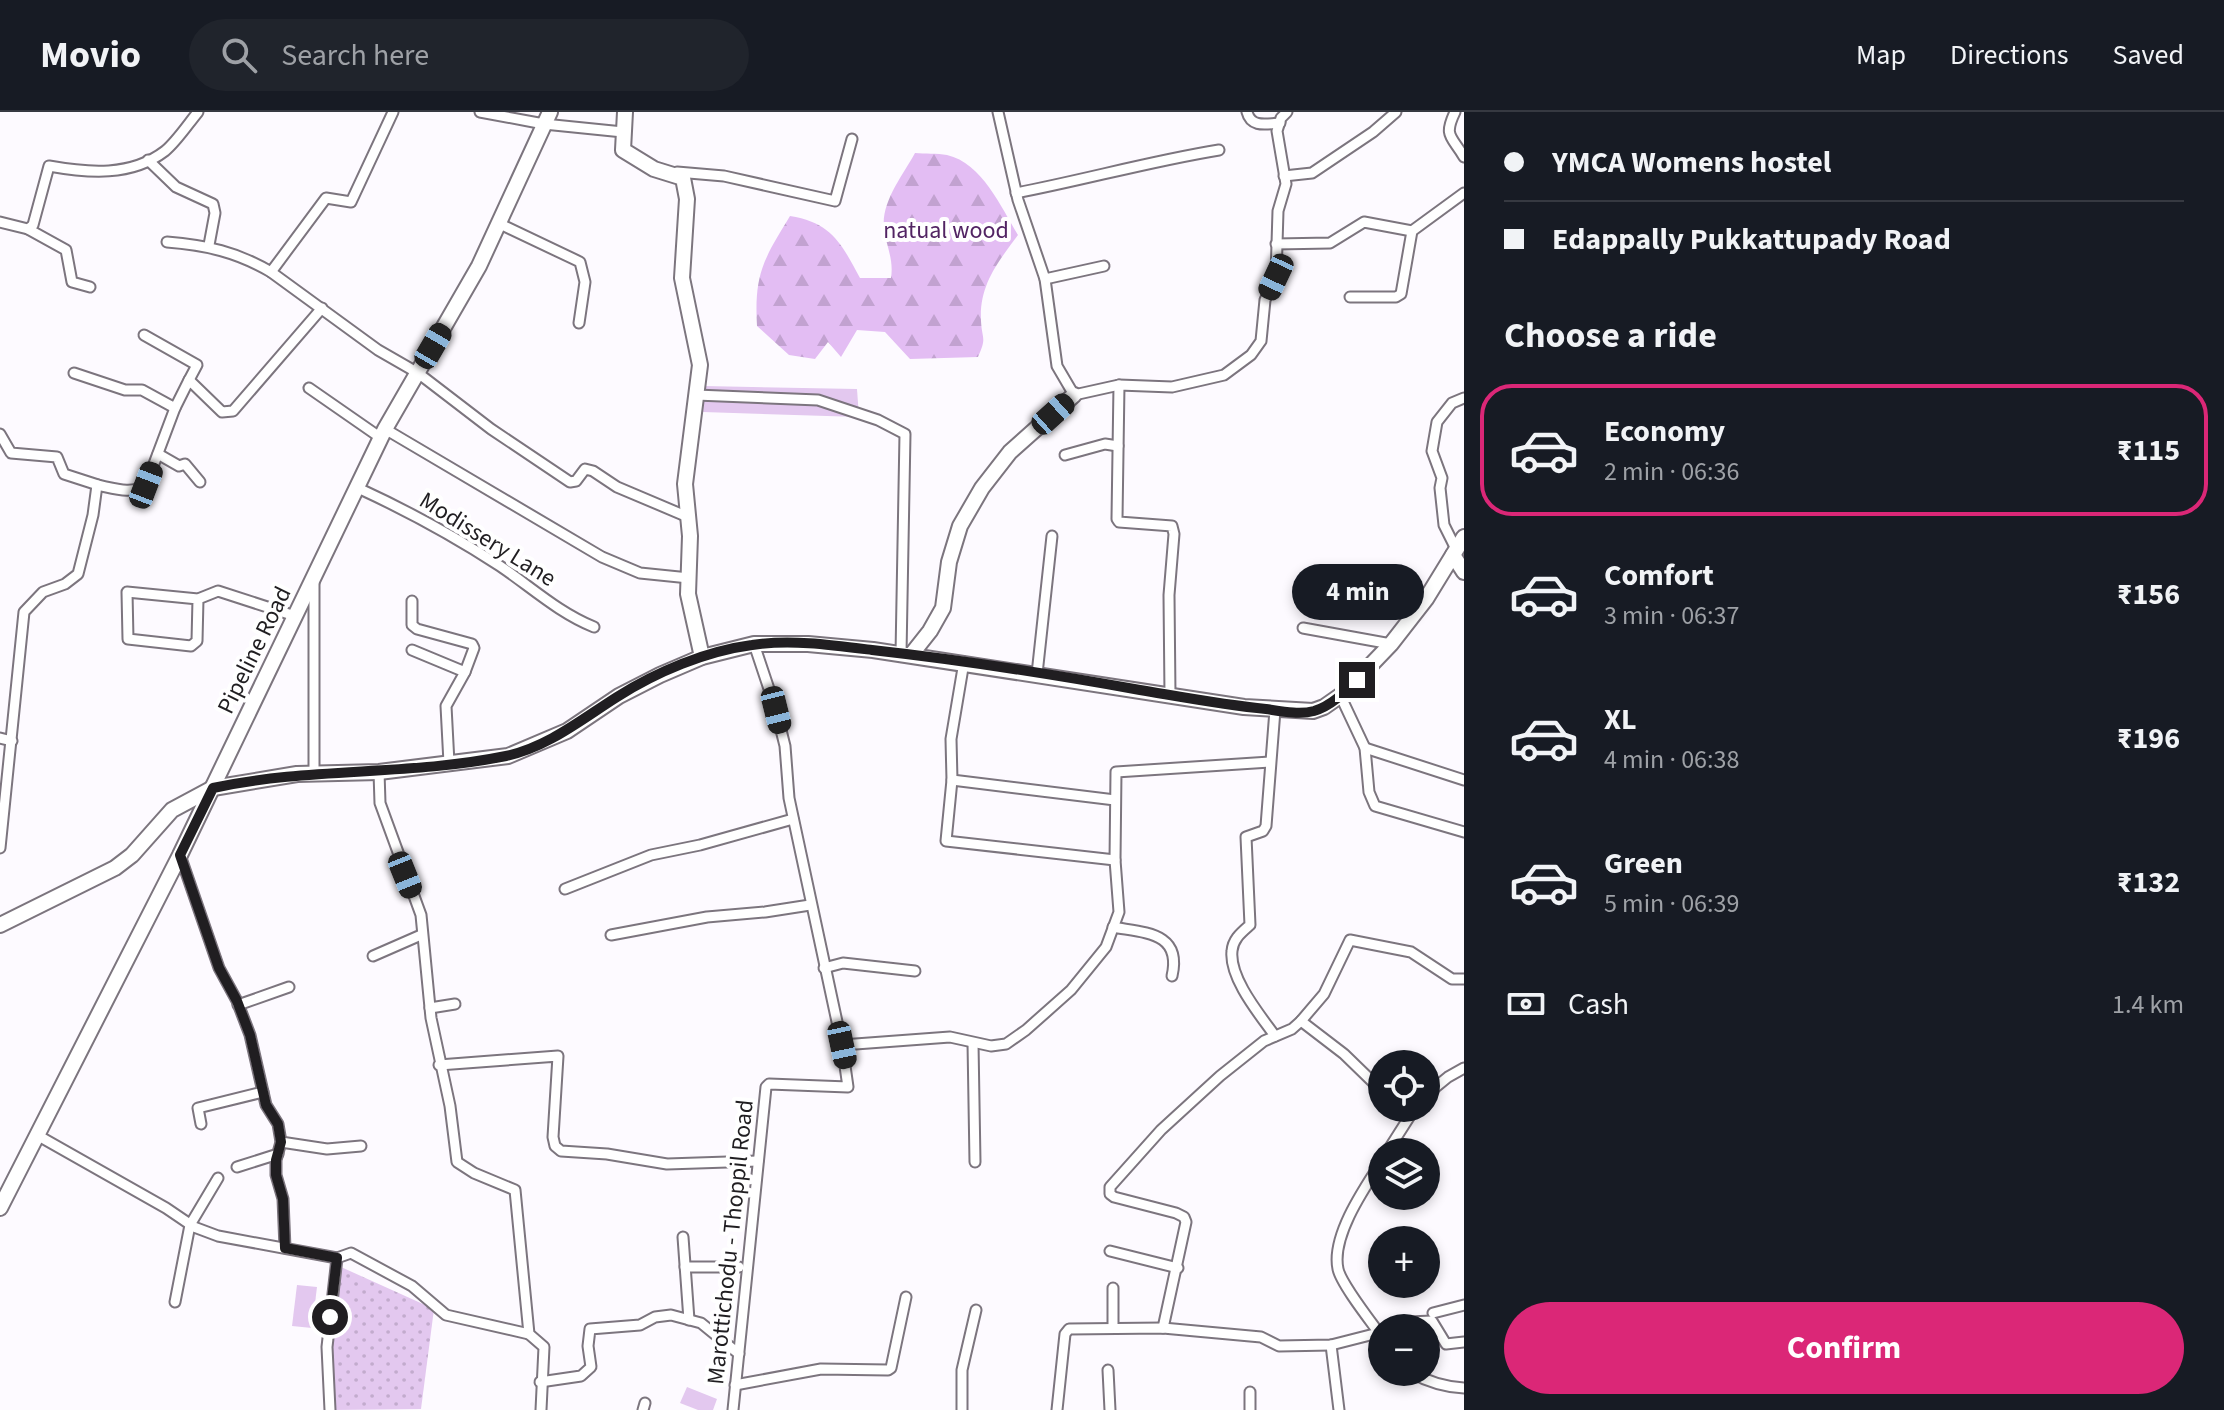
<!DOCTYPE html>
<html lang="en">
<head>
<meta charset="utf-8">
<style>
	:root { --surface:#171b24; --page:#20242c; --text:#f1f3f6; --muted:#9ea1a6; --line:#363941; --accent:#db2777 }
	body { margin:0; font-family:"Source Sans 3",sans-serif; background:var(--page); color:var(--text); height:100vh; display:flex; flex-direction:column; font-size:30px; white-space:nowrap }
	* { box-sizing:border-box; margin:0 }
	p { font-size:26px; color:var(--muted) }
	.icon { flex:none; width:44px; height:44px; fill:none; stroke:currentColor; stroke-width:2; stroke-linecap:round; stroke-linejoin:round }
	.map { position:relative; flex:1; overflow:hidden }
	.drawer { display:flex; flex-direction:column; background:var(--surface); width:760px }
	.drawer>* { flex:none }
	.hud { display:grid; align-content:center; height:176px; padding:0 40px; background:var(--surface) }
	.controls { position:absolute; left:1368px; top:938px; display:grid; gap:16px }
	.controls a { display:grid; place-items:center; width:72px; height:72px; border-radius:50%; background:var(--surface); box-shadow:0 4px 12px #0003; font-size:40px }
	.end { position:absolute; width:36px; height:36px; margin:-18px; border:10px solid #201e21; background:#fff; box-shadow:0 0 0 4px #fff }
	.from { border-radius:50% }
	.bubble { position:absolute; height:56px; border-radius:28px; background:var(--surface); box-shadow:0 4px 12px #0003; font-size:26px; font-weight:700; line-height:56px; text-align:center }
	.car { position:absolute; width:24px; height:48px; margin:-24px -12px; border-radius:10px; box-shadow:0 0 6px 2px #0007; background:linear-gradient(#222 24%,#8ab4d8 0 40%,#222 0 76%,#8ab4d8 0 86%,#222 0) }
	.hud b { display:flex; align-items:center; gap:28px; height:76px; font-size:30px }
	.hud b+b { border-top:2px solid var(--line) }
	.hud i { width:20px; height:20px; background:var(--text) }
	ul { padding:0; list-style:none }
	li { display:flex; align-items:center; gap:24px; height:132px; margin:0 16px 12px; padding:0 24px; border:4px solid transparent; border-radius:32px }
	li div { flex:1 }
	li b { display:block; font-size:30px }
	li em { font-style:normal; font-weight:700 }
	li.current { border-color:var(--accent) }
	li>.icon { width:72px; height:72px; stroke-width:1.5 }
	h2 { padding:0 40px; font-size:36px; line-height:96px }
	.pay { display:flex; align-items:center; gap:20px; height:88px; padding:0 40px; font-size:30px }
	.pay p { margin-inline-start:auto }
	.action { display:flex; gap:16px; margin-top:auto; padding:16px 40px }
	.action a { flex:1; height:92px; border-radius:48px; background:var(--accent); color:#fff; font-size:32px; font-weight:700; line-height:92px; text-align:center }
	header { display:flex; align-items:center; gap:48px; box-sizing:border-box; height:112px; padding:0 40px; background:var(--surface); border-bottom:2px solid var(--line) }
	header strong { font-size:38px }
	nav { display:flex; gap:44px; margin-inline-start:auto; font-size:28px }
	.search { width:560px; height:72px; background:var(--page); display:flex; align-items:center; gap:20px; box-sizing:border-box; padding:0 28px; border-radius:44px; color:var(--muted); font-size:30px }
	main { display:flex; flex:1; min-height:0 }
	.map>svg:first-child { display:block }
</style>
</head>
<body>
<header>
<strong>Movio</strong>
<div class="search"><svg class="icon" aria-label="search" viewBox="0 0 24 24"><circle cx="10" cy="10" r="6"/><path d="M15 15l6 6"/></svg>Search here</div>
<nav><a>Map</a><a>Directions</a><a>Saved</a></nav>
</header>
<main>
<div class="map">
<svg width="1464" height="1298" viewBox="0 0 1464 1298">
	<defs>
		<pattern id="green-dots" width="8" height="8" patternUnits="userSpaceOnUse" patternTransform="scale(2)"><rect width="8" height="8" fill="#e3c8ef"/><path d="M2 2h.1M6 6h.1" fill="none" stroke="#c2abcd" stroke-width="1.8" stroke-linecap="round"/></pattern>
		<pattern id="forest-firs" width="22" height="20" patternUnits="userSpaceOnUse" patternTransform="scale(2)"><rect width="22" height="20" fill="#e3bdf3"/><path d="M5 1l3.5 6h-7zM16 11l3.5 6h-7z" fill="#c2a2d0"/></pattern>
	</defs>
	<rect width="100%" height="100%" fill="#fdfaff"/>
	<polygon fill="url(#green-dots)" points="341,1155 434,1197 421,1297 334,1298 330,1251"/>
	<path fill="url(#forest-firs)" d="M915 41C925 42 937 41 947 43 982 51 1001 95 1018 123 998 150 979 173 981 209 982 228 987 225 978 245L910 247 885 220 857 218 841 245 828 230 815 247 789 243 757 214C754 161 764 147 790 104 832 111 841 131 860 166H891C894 147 886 134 884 116 881 90 903 63 915 41Z"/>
	<g fill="#e3c8ef">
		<polygon points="704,274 857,277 859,305 703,300"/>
		<polygon points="297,1173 317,1175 312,1216 292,1214"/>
		<polygon points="687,1275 717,1287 713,1298 698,1298 680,1291"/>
	</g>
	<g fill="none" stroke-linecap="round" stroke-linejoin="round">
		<defs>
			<g id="street">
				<polyline points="480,0 544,12 623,20"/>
				<polyline points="998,0 1018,88 1045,167 1057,254 1074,283 1119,273 1172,275 1224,263 1251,243 1261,229 1265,188 1276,165 1278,99 1286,72 1277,19 1281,6 1287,0"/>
				<path d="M1247 0C1251 16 1266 12 1280 11"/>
				<path d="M1455 0C1443 25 1452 24 1464 45"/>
				<polyline points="148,48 176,75 213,92 215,101 209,133"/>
				<polyline points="677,60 724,64 835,89 852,27"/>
				<polyline points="1284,64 1312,61 1373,20 1396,0"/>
				<path d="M1016 81C1084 68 1151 49 1219 38"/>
				<path d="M0 110 28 117 33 113 49 54C88 61 131 65 165 39 177 29 188 12 198 0"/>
				<polyline points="498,111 580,150 585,170 579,211"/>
				<polyline points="28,117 66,138 72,170 90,175"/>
				<path d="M167 130C206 133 237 140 271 160L378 238 418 261 491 317 570 370 576 369 585 357 593 359 617 375 688 405"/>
				<polyline points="1276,132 1330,131 1364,110 1412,119"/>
				<polyline points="271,160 326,86 351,90 393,0"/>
				<polyline points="1045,167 1104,154"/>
				<polyline points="1350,185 1396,185 1401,182 1412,119 1464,81"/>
				<polyline points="144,223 197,253 189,268"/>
				<polyline points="74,261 125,278 142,278 175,296 189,268 222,300 233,299 322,196"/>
				<polyline points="1119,273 1117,407 1119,410 1172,414 1174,422 1169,483 1170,583"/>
				<polyline points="309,276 381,326"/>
				<polyline points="696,283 818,288 878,308 905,322 901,542"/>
				<polyline points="385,317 602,445 640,461 689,466"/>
				<polyline points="0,322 11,341 57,345 64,362 98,373"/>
				<polyline points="158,342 179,354 185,352 200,370"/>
				<polyline points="1065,343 1105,332 1118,334"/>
				<path d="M358 376C408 399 454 424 500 454 531 475 559 501 594 515"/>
				<polyline points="1456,437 1444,413 1440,376 1442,366 1432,339 1437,310 1452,291 1464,286"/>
				<polyline points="314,472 314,661"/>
				<polyline points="198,487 197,529 191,534 128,527 127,480 198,487 218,479 295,504"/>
				<polyline points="412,489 412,513 417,517 472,532 474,536 465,560"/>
				<polyline points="1303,516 1391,532"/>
				<polyline points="412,538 465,560 446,594 449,651"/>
				<polyline points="964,550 951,627 952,668 1115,688"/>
				<polyline points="1037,562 1052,424"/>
				<polyline points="1340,583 1365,636 1369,680 1375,694 1464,720"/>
				<polyline points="0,626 12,629"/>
				<polyline points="1365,636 1464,668"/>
				<polyline points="379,660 380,691 421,803 431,906 450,994 457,1050 474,1061 515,1078 529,1222 544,1235 541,1298"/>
				<polyline points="952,668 946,729 1115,748 1116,660 1270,650"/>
				<path d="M0 736 24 500 43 480 65 472 78 462 93 403 97 373C113 376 132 383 146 373L175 296"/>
				<polyline points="180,743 219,856 237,889 250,923 266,993 278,1012 281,1030 276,1048 276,1063 283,1087 285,1136"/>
				<polyline points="565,777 651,743 700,733 793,707"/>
				<path d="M1113 815C1145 821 1182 820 1172 864"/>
				<polyline points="611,823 707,805 765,800 810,793"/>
				<polyline points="373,844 421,823"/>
				<polyline points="824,856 843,851 915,859"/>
				<polyline points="238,893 289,875"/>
				<polyline points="430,896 455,892"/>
				<polyline points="1301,909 1344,942 1379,976"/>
				<path d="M1275 924C1260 903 1229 866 1232 839 1233 827 1241 821 1250 813L1246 725 1263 719 1266 714 1275 598"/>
				<polyline points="973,931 975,1050"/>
				<polyline points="842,933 950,925 991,934 1006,932 1026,918 1071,878 1106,835 1119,800 1115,748"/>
				<polyline points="439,953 558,944 553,1025 555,1034 561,1039 607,1042 667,1052 758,1049"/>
				<polyline points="1426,983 1448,965 1464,956"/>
				<polyline points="201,1012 198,996 263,980"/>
				<polyline points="37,1023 166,1096 194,1115 218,1124 337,1146 351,1141 412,1174 446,1203 529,1222"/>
				<polyline points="281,1030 327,1037 361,1034"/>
				<polyline points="1387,1040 1415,996"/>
				<path d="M1382 1049C1365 1075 1331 1124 1338 1157 1341 1172 1372 1211 1382 1225"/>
				<polyline points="237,1055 278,1042"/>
				<polyline points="683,1125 689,1208"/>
				<polyline points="1110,1139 1178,1156"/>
				<polyline points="685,1155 739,1155"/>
				<polyline points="1113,1176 1113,1216"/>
				<polyline points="175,1190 190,1113 218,1066"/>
				<polyline points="1433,1201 1464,1193"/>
				<polyline points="1163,1216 1186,1110 1184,1105 1176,1101 1114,1085 1110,1082 1110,1075 1161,1018 1220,964 1264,929 1292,917 1301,909 1324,882 1350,828 1411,840 1452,867 1464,867"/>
				<polyline points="1393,1216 1409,1210 1432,1209 1446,1232 1464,1230"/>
				<polyline points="1331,1233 1339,1298"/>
				<polyline points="1108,1258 1110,1298"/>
				<path d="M1410 1260C1428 1270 1444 1275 1464 1276"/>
				<polyline points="540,1270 581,1264 591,1255 588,1234 590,1217 640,1213 655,1205 671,1203 701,1211 739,1242"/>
				<polyline points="735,1273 821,1257 888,1258 891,1256 906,1185"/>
				<polyline points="330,1298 327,1235 337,1146"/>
				<polyline points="643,1298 645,1291"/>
				<polyline points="733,1298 766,975 769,972 848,975 842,933 789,686 785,634 776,598 754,532"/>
				<polyline points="962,1298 962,1258 976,1198"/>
				<polyline points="1057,1298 1065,1222 1069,1217 1163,1216 1261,1225 1279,1234 1331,1233 1382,1220"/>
				<polyline points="1250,1298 1250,1280"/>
			</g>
			<g id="secondary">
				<polyline points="625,0 623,38 654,57 683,66 687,87 682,166 700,253 685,372 690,424 688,482 702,545"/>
				<polyline points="1453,443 1464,460"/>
				<polyline points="911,543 930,519 943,496 949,450 960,414 982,376 1010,340 1074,283"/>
				<polyline points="0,813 115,756 132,743 172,698 213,676 297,662 379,660 508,644 567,619 619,584 660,563 702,545 754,532 808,532 873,538 1244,595 1313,599 1324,595 1344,581 1391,532 1426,487 1464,425"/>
				<polyline points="0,1096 180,743 385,317 479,154 550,0"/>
			</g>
		</defs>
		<use href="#street" stroke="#7c757e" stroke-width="13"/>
		<use href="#secondary" stroke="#7c757e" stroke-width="18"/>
		<use href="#street" stroke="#fff" stroke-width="9"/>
		<use href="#secondary" stroke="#fff" stroke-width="14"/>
	</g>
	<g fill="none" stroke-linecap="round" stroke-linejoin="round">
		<path stroke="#201e21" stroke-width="10" d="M330 1205 337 1146 285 1136 283 1087 276 1063V1048L281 1030 278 1012 266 993 250 923 237 889 219 856 180 743 213 676C309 655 409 664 506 644 548 635 582 607 617 585 656 560 706 539 752 533 790 527 833 533 872 538 962 548 1051 562 1140 578 1182 585 1224 593 1266 597 1280 599 1299 603 1314 599 1331 594 1345 580 1357 568"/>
	</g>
	<g text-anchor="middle" stroke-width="8" stroke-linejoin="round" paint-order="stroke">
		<g font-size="24" fill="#522463" stroke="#fff">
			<text x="946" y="126">natual wood</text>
		</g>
		<g font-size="24" fill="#201e21" stroke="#fff">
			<text transform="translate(488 427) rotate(32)" y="8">Modissery Lane</text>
			<text transform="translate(254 538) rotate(-64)" y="8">Pipeline Road</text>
			<text transform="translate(730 1130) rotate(-84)" y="8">Marottichodu - Thoppil Road</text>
		</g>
	</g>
</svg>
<div class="controls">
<a><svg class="icon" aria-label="locate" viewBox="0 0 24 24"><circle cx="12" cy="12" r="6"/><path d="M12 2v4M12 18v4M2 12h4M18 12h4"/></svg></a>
<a><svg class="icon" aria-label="layers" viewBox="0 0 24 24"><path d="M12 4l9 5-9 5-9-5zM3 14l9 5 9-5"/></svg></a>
<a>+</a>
<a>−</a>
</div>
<i class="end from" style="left:330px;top:1205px"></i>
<i class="end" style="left:1357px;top:568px"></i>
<div class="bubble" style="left:1292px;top:452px;width:132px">4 min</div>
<i class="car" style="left:1276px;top:165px;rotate:205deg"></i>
<i class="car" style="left:433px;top:234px;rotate:30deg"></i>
<i class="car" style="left:1053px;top:302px;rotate:48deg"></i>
<i class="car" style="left:146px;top:373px;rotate:21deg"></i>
<i class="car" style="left:776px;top:598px;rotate:166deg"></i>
<i class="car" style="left:405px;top:763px;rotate:158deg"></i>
<i class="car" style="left:842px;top:933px;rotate:168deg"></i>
</div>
<section class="drawer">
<div class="hud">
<b><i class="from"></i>YMCA Womens hostel</b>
<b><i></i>Edappally Pukkattupady Road</b>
</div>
<h2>Choose a ride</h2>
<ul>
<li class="current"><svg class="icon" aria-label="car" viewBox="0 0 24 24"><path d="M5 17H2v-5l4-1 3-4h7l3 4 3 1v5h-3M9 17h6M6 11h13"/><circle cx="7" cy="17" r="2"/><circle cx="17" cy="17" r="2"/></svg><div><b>Economy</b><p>2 min · 06:36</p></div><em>₹115</em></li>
<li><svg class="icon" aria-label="car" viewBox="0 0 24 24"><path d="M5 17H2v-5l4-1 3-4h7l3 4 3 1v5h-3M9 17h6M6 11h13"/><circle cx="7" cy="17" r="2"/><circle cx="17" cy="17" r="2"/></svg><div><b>Comfort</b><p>3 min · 06:37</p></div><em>₹156</em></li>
<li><svg class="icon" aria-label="car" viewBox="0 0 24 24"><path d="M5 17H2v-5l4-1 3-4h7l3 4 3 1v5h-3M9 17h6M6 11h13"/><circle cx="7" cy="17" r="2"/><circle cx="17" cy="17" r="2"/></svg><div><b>XL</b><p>4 min · 06:38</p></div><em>₹196</em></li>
<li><svg class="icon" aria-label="car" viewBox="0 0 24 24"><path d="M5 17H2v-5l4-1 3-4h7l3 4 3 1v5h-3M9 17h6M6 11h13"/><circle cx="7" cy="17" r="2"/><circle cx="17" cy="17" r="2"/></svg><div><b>Green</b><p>5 min · 06:39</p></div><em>₹132</em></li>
</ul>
<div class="pay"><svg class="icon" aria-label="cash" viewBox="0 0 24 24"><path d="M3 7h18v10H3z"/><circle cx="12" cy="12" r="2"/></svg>Cash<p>1.4 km</p></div>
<div class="action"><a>Confirm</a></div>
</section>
</main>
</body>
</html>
